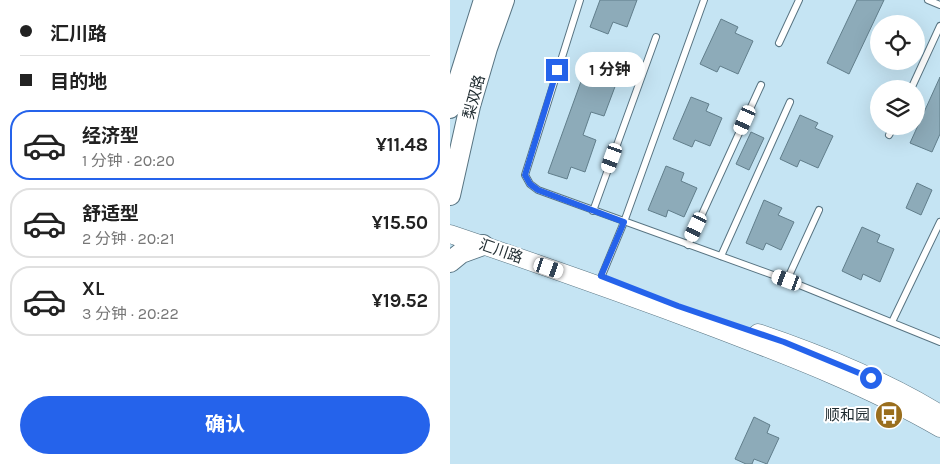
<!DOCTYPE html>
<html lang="zh">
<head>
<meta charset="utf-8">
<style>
	:root { --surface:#fff; --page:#f6f6f6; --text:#222; --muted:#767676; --line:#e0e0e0; --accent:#2563eb }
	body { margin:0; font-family:Karla,"Noto Sans SC",sans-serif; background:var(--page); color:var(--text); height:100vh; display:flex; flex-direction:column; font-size:19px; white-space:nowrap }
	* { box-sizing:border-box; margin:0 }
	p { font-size:16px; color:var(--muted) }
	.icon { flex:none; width:28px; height:28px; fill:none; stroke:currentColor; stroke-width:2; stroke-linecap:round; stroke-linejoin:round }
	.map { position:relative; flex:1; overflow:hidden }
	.sheet { display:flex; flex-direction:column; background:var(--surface); width:450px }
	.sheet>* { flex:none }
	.top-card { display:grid; align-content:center; height:110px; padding:0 20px; background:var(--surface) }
	.controls { position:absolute; left:420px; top:15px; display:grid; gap:10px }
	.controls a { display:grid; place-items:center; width:55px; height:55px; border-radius:50%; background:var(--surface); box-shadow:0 5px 20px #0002; font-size:25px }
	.end { position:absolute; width:22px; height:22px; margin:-11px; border:6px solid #2563eb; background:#fff; box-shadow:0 0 0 2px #fff }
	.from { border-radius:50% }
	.bubble { position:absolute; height:35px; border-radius:18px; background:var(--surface); box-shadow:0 5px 20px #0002; font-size:16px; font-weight:700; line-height:35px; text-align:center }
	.car { position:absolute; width:15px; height:30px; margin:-15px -8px; border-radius:6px; box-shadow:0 0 4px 1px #0007; background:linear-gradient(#fff 24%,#345 0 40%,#fff 0 76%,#345 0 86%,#fff 0) }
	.top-card b { display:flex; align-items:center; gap:18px; height:48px; font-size:19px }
	.top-card b+b { border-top:1px solid var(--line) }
	.top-card i { width:12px; height:12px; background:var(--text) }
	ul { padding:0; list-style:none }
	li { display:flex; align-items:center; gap:15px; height:70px; margin:0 10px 8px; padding:0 10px; border:2px solid var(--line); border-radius:20px }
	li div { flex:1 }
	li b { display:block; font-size:19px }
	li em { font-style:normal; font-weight:700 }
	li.on { border-color:var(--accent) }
	li>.icon { width:45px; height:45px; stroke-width:1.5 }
	.cta { display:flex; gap:10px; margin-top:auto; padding:10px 20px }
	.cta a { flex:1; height:58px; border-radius:30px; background:var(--accent); color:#fff; font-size:20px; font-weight:700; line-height:58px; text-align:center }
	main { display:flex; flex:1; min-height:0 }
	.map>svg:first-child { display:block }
</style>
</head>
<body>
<main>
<section class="sheet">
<div class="top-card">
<b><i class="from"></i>汇川路</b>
<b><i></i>目的地</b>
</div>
<ul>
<li class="on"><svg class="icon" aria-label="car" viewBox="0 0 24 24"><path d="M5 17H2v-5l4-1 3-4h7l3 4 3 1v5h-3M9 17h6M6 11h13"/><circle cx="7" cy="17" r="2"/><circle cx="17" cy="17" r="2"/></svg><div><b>经济型</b><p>1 分钟 · 20:20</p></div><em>¥11.48</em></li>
<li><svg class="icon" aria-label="car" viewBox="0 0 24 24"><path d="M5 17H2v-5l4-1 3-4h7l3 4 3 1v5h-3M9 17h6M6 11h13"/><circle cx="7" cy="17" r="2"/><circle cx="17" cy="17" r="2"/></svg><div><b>舒适型</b><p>2 分钟 · 20:21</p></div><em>¥15.50</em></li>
<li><svg class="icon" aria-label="car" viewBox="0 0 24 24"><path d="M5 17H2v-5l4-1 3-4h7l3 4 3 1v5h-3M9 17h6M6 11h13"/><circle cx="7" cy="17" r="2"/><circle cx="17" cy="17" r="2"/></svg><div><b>XL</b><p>3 分钟 · 20:22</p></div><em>¥19.52</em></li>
</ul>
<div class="cta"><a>确认</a></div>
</section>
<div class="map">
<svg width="490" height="464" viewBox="0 0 490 464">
	<rect width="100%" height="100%" fill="#c5e4f3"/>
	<g fill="#8dabb9" stroke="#617e8b">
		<polygon points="150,0 187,0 177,27 163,22 158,34 140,27"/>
		<polygon points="407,0 434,0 399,74 377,63"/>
		<polygon points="271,19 288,27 285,33 303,41 288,74 270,66 267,72 250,64"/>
		<polygon points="138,62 157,69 153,79 166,84 154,116 141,112 133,135 146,140 135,172 121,167 117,179 98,173"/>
		<polygon points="490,77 490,134 482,152 460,143"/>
		<polygon points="241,97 259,104 256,111 272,118 260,146 245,140 242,147 223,139"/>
		<polygon points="350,115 368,123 365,128 383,136 368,168 350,160 347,167 330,159"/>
		<polygon points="301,132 314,138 299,170 286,164"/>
		<polygon points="216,166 234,173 231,181 247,188 234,217 218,210 216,217 198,210"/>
		<polygon points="467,183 482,190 471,215 456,208"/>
		<polygon points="314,200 332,208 328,215 344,222 331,250 316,243 313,250 296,243"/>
		<polygon points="412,227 430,235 427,242 444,249 430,282 413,274 411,280 392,271"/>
		<polygon points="304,417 320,425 317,433 329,438 317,464 304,459 302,464 296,464 285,459"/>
	</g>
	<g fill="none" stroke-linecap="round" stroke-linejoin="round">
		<defs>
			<g id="lane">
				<polyline points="130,0 75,175 80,184 88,190 337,280 490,342"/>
				<polyline points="478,0 490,5"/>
				<polyline points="329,43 349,0"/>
				<polyline points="461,89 490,26"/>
				<polyline points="439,135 444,126"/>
				<polyline points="143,211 206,37"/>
				<polyline points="238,245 311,85"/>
				<polyline points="271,256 340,102"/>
				<polyline points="337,280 369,210"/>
				<polyline points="148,285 174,222 254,0"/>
				<polyline points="442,322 490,222"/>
			</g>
			<g id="secondary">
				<path d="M0 234C89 264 177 295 265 328 341 357 419 387 490 428"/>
				<path d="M308 333C370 354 434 380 490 414"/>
			</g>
			<g id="primary">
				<polyline points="0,108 34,0"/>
				<polyline points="0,195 20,106 37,48 54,0"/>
				<polyline points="0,262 11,253 33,245"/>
			</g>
		</defs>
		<use href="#lane" stroke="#587482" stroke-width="8"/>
		<use href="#secondary" stroke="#587482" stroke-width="19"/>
		<use href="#primary" stroke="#587482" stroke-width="22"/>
		<use href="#lane" stroke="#fff" stroke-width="6"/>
		<use href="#secondary" stroke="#fff" stroke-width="18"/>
		<use href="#primary" stroke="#fff" stroke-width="20"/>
	</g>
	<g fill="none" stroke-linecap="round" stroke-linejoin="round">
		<polyline stroke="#2563eb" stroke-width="6" points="107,70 75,175 80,184 88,190 174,222 151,276 228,306 334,342 421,378"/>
	</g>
	<defs>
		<symbol id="bus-disc" viewBox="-11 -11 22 22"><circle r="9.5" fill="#9a6e1d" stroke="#fff"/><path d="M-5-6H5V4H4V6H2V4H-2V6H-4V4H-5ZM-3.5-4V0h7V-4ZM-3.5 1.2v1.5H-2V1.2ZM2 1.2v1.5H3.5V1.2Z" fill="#fff"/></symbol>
	</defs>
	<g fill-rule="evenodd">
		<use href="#bus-disc" x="423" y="399" width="32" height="32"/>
	</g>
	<g text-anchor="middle" stroke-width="4" stroke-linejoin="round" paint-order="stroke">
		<g font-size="15" fill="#1e2a2f" stroke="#fff">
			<text transform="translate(24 97) rotate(-75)" y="5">梨双路</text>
			<text transform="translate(51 251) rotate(19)" y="5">汇川路</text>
		</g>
		<g font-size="15" fill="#1e2a2f" stroke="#fff" text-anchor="end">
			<text x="420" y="420">顺和园</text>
		</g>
	</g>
</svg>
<div class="controls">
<a><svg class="icon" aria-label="locate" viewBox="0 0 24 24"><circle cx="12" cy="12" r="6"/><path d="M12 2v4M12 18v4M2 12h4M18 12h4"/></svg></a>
<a><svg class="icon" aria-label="layers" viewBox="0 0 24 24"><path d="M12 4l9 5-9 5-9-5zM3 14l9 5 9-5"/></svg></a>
</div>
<i class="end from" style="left:421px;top:378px"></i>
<i class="end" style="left:107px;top:70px"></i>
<div class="bubble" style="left:125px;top:52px;width:70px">1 分钟</div>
<i class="car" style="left:295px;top:120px;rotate:204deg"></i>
<i class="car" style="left:162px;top:158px;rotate:200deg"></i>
<i class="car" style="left:246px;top:227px;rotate:205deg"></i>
<i class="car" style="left:99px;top:268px;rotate:109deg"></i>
<i class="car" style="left:337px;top:280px;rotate:290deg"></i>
</div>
</main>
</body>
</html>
